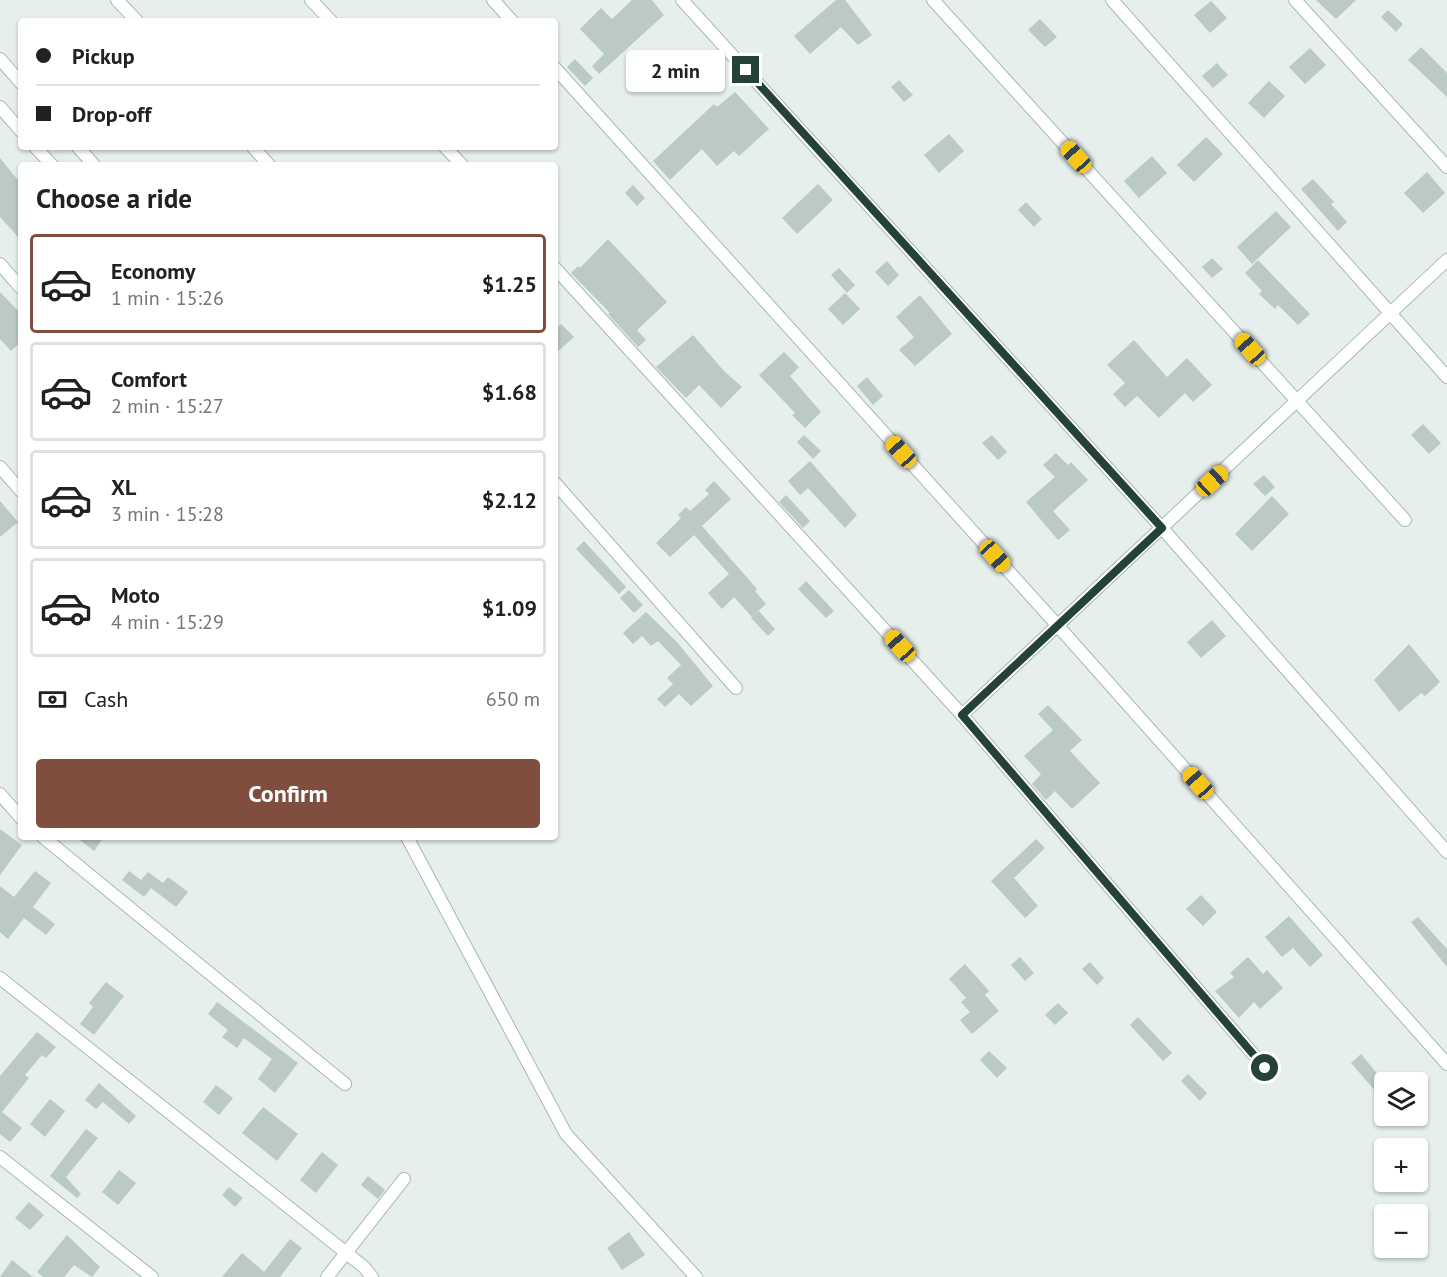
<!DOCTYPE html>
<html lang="en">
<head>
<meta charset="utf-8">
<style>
	:root { --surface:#fff; --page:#f2f2f2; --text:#202124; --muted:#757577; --line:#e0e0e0; --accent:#7f4e3f }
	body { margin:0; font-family:"PT Sans",sans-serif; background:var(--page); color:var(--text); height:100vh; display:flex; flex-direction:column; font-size:22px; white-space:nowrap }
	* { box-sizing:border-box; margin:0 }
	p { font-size:20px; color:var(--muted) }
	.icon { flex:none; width:33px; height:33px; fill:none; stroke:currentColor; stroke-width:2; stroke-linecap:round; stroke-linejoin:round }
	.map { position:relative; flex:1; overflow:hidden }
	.drawer { position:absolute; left:18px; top:162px; width:540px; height:678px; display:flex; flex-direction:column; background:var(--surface); border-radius:6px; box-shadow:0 2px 4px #0004 }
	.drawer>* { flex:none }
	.guide { position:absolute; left:18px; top:18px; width:540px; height:132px; border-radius:6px; box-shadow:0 2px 4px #0004; display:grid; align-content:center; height:132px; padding:0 18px; background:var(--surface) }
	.controls { position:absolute; left:1374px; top:1072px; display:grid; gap:12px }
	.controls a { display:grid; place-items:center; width:54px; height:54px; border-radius:6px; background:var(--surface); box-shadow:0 2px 4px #0004; font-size:30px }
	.end { position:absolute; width:27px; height:27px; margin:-14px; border:8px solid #24423a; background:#fff; box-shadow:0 0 0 3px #fff }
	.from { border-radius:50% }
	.bubble { position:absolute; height:42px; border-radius:6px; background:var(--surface); box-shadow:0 2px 4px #0004; font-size:20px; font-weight:700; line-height:42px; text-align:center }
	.car { position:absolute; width:18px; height:36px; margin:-18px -9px; border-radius:8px; box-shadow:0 0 4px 2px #0007; background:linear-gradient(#f5c518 24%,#345 0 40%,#f5c518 0 76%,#345 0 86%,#f5c518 0) }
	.guide b { display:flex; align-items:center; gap:21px; height:57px; font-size:22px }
	.guide b+b { border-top:2px solid var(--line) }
	.guide i { width:15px; height:15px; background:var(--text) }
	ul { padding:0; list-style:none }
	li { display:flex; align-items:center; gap:18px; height:99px; margin:0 12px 9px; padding:0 6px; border:3px solid var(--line); border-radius:6px }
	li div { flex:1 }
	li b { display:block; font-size:22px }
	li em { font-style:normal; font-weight:700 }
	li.selected { border-color:var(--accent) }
	li>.icon { width:54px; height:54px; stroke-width:1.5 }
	h2 { padding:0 18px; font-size:27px; line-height:72px }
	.pay { display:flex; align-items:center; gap:15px; height:66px; padding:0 18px; font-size:22px }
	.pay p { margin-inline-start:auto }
	.cta { display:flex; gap:12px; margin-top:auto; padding:12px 18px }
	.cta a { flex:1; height:69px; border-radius:6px; background:var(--accent); color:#fff; font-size:24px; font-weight:700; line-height:69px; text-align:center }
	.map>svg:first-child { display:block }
</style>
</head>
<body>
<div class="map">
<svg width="1447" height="1277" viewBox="0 0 1447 1277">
	<rect width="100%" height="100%" fill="#e6efeb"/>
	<g fill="#bbcac4">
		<polygon points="632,0 652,0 664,15 599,74 592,66 604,54 580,29 601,8 612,19"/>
		<polygon points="836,0 845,0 872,35 858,45 841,27 810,54 794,36"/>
		<polygon points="1316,0 1356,0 1336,19"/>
		<polygon points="1211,1 1227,18 1210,33 1194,15"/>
		<polygon points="1388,10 1403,24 1396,32 1381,17"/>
		<polygon points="1040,19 1057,37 1045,47 1028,30"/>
		<polygon points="1421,47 1447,73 1447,97 1408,60"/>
		<polygon points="1310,48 1326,65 1305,84 1289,67"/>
		<polygon points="575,59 593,78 585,86 567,67"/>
		<polygon points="1217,63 1228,75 1213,88 1202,76"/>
		<polygon points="899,80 913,95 904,102 891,87"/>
		<polygon points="1269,81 1285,96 1264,118 1248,103"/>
		<polygon points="735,92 769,129 739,156 734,151 717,166 702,149 670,180 653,161 714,104 717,107"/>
		<polygon points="949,134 964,151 939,173 924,155"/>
		<polygon points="1206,137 1223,154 1194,182 1177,165"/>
		<polygon points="1152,156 1167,173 1139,198 1124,181"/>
		<polygon points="0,158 21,184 21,240 0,217"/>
		<polygon points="1427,172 1445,193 1423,213 1404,193"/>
		<polygon points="1313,179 1334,202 1331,204 1347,222 1338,231 1301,189"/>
		<polygon points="818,184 833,200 797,234 782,218"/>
		<polygon points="633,185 645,198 637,206 625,193"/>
		<polygon points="1026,202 1042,219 1034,227 1018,210"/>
		<polygon points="1276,211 1291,227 1252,264 1237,247"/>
		<polygon points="608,239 667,302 637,330 646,340 638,347 608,314 610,313 571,273 578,266 580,268"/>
		<polygon points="1212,258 1223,269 1212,278 1202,267"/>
		<polygon points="1258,260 1310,314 1298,325 1278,305 1275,309 1259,294 1262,291 1245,273"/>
		<polygon points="887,261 899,275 888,286 875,272"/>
		<polygon points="839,268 855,285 847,293 831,275"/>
		<polygon points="0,292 21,314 21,342 11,351 0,339"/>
		<polygon points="845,293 860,309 843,325 828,309"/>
		<polygon points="920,295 952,334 915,366 899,350 914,337 896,317"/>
		<polygon points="561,324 574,337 555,354 555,330"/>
		<polygon points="693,335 724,371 742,387 721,408 699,385 686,398 656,367"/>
		<polygon points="1134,340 1167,377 1187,358 1212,385 1193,402 1185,393 1159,418 1137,396 1125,407 1113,394 1125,383 1107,365"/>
		<polygon points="784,352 799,367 790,376 821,412 805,428 792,415 795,413 759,375"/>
		<polygon points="867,377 883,396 873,405 857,386"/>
		<polygon points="1423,424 1441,443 1429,454 1411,435"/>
		<polygon points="804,435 821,451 813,459 797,442"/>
		<polygon points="992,435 1007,452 998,460 982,443"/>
		<polygon points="1056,453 1068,465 1071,462 1088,480 1053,511 1070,530 1058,540 1026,502 1055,477 1043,465"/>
		<polygon points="810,461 857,515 845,528 808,488 800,495 788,481"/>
		<polygon points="1264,475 1275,487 1265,496 1253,484"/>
		<polygon points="714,481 731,499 702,526 757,589 755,591 766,604 752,617 734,597 722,609 708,593 729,574 694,535 670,557 656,543 681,518 678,515 686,507 690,511 709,494 705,490"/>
		<polygon points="786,495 810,521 803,528 779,502"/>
		<polygon points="1272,496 1289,514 1252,551 1235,534"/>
		<polygon points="0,501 18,522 0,537"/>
		<polygon points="584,541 626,587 619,594 576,549"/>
		<polygon points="806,581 834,611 826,618 798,589"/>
		<polygon points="629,590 643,605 634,613 620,598"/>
		<polygon points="759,611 775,629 768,636 751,618"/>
		<polygon points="646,612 676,641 713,686 691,706 679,694 665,707 657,699 673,684 667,678 681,665 658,641 651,646 642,636 633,644 623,633"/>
		<polygon points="1212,620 1226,636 1201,658 1187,642"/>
		<polygon points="1409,644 1440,682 1425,696 1421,693 1399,712 1374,680"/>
		<polygon points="1048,705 1082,740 1070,751 1100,783 1072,809 1055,791 1046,800 1032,784 1041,774 1024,756 1053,730 1038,714"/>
		<polygon points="0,829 22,845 0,875"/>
		<polygon points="76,837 104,837 94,851"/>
		<polygon points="1036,839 1045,848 1014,878 1038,906 1025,918 991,881"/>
		<polygon points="35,871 51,883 33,907 55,924 46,935 24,918 8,939 0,932 0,886 14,897"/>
		<polygon points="129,871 141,880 148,872 163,883 168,877 188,892 176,907 151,888 144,897 122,880"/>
		<polygon points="1201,895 1217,912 1203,926 1186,909"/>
		<polygon points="1289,916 1323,955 1310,967 1293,948 1282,957 1265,937"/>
		<polygon points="1418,917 1447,949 1447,967 1411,922"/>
		<polygon points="1020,957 1034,973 1025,981 1011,965"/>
		<polygon points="1248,957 1263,974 1267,970 1283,988 1260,1009 1254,1002 1239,1018 1215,991 1234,977 1230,973"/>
		<polygon points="1090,962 1104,978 1097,985 1082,969"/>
		<polygon points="965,964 989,991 985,995 999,1011 972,1034 960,1020 970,1012 961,1002 966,998 949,979"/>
		<polygon points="106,982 124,996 94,1035 80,1024 93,1007 89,1003"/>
		<polygon points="217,1002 298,1063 275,1093 258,1079 272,1059 244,1038 237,1048 222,1037 228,1030 208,1014"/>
		<polygon points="1058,1003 1068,1013 1055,1025 1045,1015"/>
		<polygon points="1138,1017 1172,1053 1163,1061 1130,1025"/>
		<polygon points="37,1032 56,1047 46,1058 42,1055 25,1075 29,1078 2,1112 22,1128 10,1142 0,1134 0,1076"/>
		<polygon points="989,1051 1007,1068 997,1078 980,1060"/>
		<polygon points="1361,1054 1384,1082 1384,1101 1351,1063"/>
		<polygon points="1188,1074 1207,1093 1200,1101 1181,1081"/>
		<polygon points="99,1083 136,1116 129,1124 103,1102 96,1109 85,1100"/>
		<polygon points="216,1085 233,1098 219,1115 203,1102"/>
		<polygon points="50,1099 65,1111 45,1137 30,1124"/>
		<polygon points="263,1107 298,1134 277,1161 242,1133"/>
		<polygon points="86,1129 98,1138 66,1177 81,1194 77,1198 50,1176"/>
		<polygon points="322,1152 338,1165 316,1193 300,1180"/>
		<polygon points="119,1170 136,1183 118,1205 102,1192"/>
		<polygon points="368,1176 385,1190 378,1199 361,1185"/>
		<polygon points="229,1187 243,1198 235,1207 222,1195"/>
		<polygon points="29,1202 44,1215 30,1230 15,1218"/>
		<polygon points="629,1232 645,1255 622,1270 607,1248"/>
		<polygon points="67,1235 100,1267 92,1277 74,1265 64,1277 43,1277 37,1272"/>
		<polygon points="290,1239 302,1248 280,1277 222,1277 242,1253 264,1272"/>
		<polygon points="12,1260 33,1277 0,1277"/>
	</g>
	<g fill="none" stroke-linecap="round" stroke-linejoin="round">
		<defs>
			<g id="minor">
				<polyline points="117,0 137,21"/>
				<polyline points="311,0 331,21"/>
				<polyline points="493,0 512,21"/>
				<polyline points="682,0 1162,528 1447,852"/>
				<polyline points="933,0 1405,520"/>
				<polyline points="1112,0 1447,377"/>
				<polyline points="1295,0 1447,167"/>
				<polyline points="0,59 21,83"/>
				<polyline points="555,68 1058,626 1447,1064"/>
				<polyline points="0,107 21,131"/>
				<polyline points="35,147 52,165"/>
				<polyline points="78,147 94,165"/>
				<polyline points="253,147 269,165"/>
				<polyline points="445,147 462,165"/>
				<polyline points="0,264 21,288"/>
				<polyline points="555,268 962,715 1265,1068"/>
				<polyline points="0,467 21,491"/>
				<polyline points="555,483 736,688"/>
				<polyline points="962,715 1447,260"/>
				<polyline points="0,794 21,818"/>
				<polyline points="43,837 345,1084"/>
				<polyline points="407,837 566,1134 696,1277"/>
				<polyline points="0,978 364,1267 372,1277"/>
				<polyline points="0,1157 152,1277"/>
				<polyline points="327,1277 404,1179"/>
			</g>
		</defs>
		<use href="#minor" stroke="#a8b8b2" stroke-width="14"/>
		<use href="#minor" stroke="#fff" stroke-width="12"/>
	</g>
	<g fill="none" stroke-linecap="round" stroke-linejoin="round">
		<polyline stroke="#24423a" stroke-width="8" points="746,70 1162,528 962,715 1265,1068"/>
	</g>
</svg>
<div class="controls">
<a><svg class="icon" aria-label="layers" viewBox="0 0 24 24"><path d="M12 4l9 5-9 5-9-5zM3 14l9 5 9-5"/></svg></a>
<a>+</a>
<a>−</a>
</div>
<i class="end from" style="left:1265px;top:1068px"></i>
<i class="end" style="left:746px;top:70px"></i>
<div class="bubble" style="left:626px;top:50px;width:99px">2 min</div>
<i class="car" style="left:1076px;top:157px;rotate:318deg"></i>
<i class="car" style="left:1250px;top:349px;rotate:318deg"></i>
<i class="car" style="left:901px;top:452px;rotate:318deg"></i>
<i class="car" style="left:1212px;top:481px;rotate:47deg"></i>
<i class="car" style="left:995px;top:556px;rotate:138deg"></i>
<i class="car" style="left:900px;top:646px;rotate:318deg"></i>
<i class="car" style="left:1198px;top:783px;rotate:318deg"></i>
<div class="guide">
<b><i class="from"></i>Pickup</b>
<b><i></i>Drop-off</b>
</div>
<section class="drawer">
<h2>Choose a ride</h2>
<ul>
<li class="selected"><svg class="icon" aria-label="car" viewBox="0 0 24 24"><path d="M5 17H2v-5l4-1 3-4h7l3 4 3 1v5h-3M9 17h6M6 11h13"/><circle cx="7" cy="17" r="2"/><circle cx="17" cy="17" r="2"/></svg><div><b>Economy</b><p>1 min · 15:26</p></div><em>$1.25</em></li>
<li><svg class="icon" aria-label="car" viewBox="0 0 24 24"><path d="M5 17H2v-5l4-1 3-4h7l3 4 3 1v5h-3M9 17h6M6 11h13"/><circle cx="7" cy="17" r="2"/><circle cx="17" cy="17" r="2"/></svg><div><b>Comfort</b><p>2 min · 15:27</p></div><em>$1.68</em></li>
<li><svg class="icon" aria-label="car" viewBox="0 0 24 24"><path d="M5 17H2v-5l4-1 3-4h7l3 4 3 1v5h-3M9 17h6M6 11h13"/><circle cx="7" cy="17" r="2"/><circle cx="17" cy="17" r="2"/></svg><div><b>XL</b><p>3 min · 15:28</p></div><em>$2.12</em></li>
<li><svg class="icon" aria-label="car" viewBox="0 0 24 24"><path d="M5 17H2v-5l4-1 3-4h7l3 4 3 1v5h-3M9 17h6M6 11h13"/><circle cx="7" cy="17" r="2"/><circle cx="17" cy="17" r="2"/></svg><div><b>Moto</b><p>4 min · 15:29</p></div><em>$1.09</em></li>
</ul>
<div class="pay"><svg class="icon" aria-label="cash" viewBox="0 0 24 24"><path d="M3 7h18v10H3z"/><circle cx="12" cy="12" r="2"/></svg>Cash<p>650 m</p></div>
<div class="cta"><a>Confirm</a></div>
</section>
</div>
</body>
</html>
